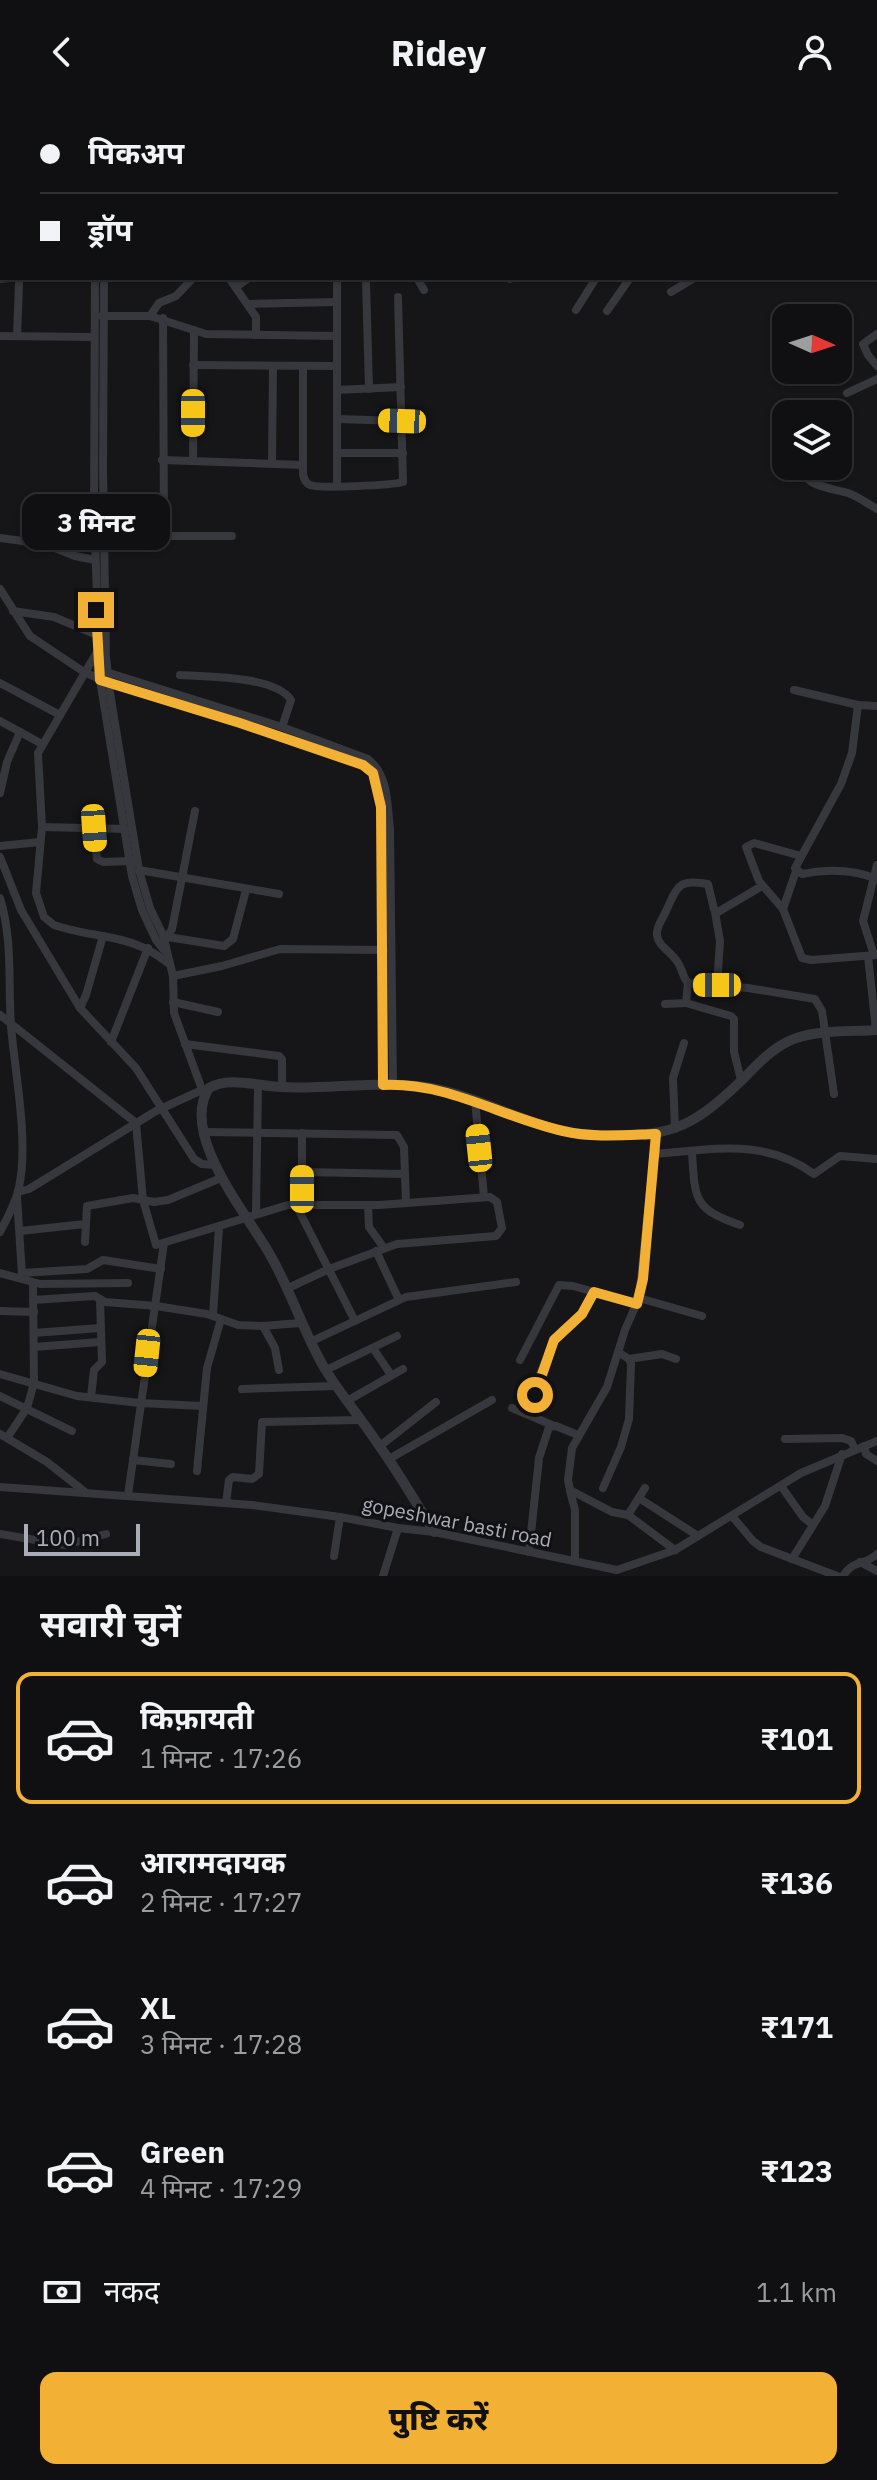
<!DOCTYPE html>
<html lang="hi">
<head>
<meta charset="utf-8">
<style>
	:root { --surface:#101012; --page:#1e1e20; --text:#f1f3f6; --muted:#9c9d9f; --line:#303032; --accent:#f2b134 }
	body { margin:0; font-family:"IBM Plex Sans","Noto Sans Devanagari",sans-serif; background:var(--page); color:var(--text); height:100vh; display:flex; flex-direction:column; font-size:30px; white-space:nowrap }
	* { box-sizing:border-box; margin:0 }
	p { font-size:26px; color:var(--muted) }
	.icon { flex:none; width:44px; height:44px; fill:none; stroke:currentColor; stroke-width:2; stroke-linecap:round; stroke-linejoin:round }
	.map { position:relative; height:1472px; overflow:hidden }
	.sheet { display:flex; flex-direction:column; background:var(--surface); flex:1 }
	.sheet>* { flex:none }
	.guide { position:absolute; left:0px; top:0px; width:878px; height:176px; box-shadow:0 2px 6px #0004,0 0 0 2px var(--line); display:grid; align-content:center; height:176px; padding:0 40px; background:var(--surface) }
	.needle { width:52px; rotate:93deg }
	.fabs { position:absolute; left:772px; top:200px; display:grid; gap:16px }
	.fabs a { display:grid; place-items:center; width:80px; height:80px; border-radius:16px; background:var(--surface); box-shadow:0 2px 6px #0004,0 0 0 2px var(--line); font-size:40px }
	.scale { position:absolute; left:24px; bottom:20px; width:116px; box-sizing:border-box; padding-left:8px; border:4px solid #a8adb8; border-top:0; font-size:22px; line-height:28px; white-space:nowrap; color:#a8adb8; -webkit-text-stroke:6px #111113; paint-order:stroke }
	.end { position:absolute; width:36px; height:36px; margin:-18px; border:10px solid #f2b134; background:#111; box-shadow:0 0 0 4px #111 }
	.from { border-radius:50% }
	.bubble { position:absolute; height:56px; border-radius:16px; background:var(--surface); box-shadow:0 2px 6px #0004,0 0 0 2px var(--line); font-size:26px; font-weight:800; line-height:56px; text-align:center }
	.car { position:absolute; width:24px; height:48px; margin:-24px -12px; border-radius:10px; box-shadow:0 0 6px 2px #0007; background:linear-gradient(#f5c518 24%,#345 0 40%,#f5c518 0 76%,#345 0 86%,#f5c518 0) }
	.guide b { display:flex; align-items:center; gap:28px; height:76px; font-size:30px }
	.guide b+b { border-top:2px solid var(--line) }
	.guide i { width:20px; height:20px; background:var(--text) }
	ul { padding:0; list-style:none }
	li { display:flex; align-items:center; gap:24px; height:132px; margin:0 16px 12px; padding:0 24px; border:4px solid transparent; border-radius:16px }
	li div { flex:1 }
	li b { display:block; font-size:30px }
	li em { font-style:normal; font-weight:800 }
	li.selected { border-color:var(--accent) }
	li>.icon { width:72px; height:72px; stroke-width:1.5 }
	h2 { padding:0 40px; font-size:36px; line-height:96px }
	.pay { display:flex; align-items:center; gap:20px; height:88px; padding:0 40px; font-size:30px }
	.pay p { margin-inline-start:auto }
	.action { display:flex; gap:16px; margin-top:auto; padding:16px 40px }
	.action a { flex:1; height:92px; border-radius:16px; background:var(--accent); color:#111; font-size:32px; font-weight:800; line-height:92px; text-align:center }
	header { display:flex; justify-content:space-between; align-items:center; height:104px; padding:0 40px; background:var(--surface); font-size:36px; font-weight:800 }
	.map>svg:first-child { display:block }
</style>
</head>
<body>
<header><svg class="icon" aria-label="back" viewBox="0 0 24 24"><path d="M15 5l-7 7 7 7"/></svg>Ridey<svg class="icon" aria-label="person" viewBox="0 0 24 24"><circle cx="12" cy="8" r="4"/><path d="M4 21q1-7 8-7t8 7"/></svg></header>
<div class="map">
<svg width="877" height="1472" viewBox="0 0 877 1472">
	<rect width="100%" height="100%" fill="#161618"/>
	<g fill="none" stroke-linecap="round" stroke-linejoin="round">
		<g stroke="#37383d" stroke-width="8">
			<polyline points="166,0 176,2"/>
			<polyline points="327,0 328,2"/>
			<polyline points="110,2 117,0"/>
			<polyline points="238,2 239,0"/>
			<polyline points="470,2 471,0"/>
			<polyline points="527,2 527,0"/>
			<polyline points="590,2 590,0"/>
			<polyline points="0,6 1,4"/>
			<polyline points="876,41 877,39"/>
			<polyline points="876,55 877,57"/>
			<polyline points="0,62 2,63"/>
			<polyline points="0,103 2,103"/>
			<polyline points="876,123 877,123"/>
			<polyline points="0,142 2,142"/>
			<polyline points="95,174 94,408 100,576 132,772 142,806 156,836 164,846"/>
			<polyline points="104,174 103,364 106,553 110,589 139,766 150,804 163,831 173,872 174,909 204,991"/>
			<polyline points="229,174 256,213 256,231"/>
			<polyline points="417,174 424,186"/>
			<polyline points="0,175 11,174"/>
			<polyline points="510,175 510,174"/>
			<polyline points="366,177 369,285"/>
			<polyline points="236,183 249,174"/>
			<polyline points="671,188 694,174"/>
			<polyline points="248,200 337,198"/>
			<polyline points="576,206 596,174"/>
			<polyline points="607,207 630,174"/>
			<polyline points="102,212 150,212 206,230 337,232"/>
			<polyline points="150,212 159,199 176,192 193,174"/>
			<polyline points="163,214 164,432"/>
			<polyline points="877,230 863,240 868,251 877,262"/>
			<polyline points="0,232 94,233"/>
			<polyline points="17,232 19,180"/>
			<polyline points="193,261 337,262"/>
			<path d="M303 262V371C305 376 305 379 310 381 321 385 392 381 403 378L398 193"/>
			<polyline points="337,286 401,283"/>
			<polyline points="847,289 877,275"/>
			<polyline points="337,315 402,317"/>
			<polyline points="337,349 403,349"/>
			<polyline points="162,356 303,361"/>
			<polyline points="193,357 194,226"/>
			<polyline points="272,359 273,262"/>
			<path d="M802 362C802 383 833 384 848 389 859 393 868 400 877 405"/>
			<polyline points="337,382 337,177"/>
			<polyline points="0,434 45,440 75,452 95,456"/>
			<polyline points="105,436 164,432 232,432"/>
			<polyline points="0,485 30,532 84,568 109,579 240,619 363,661 373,669 381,703 383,981"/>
			<polyline points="13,507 54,513 97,531"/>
			<path d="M97 548 38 649 42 723 36 789 44 813 54 821C98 836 129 828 168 859"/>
			<path d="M103 567 282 623 368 655C389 672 387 700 390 725L393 980"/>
			<path d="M180 571C208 573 276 572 291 596L282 623"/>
			<polyline points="0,579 60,611"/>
			<polyline points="794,586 858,601 877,602"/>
			<path d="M858 601 852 649 841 680 795 764 802 770C827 765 853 765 877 775"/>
			<polyline points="0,617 42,640"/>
			<polyline points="0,689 7,658 20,628"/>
			<polyline points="42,723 125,725"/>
			<polyline points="94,724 97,755 103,758 130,757"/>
			<polyline points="0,742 40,738"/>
			<polyline points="801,752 754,739 746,743 759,777 783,805 802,854 811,856 877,851"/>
			<polyline points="0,753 21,806 80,904 136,964 194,1055 202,1060 214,1061"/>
			<polyline points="139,766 279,790"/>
			<path d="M762 782 718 808 714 805 708 780C677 774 677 784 666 807 663 815 656 822 657 831 658 842 670 847 676 856 682 863 682 872 688 879L748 884 815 895 822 907 834 990"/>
			<path d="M0 794C13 836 8 879 11 922 15 969 29 1038 19 1083 16 1099 7 1114 0 1128"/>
			<polyline points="783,805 796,767"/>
			<polyline points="715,808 720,837 717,881"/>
			<polyline points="168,833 224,842 233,835 246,786"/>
			<polyline points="164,838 172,825 195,707"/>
			<polyline points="874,851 863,817 877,761"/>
			<polyline points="868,852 876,926"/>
			<polyline points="173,872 222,862 280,845 384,846"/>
			<polyline points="173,898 218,908"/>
			<polyline points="686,899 731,912 734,915 734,948 741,976"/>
			<polyline points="665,900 686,899 688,879"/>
			<polyline points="80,904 86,891 103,832"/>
			<polyline points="0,911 136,1019 143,1096 156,1141 288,1101 379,1101 490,1093 497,1098 502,1124 496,1132 397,1140 329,1165 286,1185"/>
			<polyline points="111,938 148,844"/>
			<polyline points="185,940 279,952 282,955 282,983"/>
			<polyline points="475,996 484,1093"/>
			<polyline points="675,1025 673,974 684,939"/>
			<polyline points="205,1028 397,1031 404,1043 406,1099"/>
			<polyline points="302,1029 302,1101"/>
			<polyline points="656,1030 639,1194 625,1226 607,1283 572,1344 568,1376 570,1386 612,1408 628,1411 675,1446"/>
			<path d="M692 1048C695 1095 693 1105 740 1121"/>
			<path d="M654 1050C713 1046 763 1033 814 1070L840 1052 877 1055"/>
			<polyline points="302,1068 405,1070"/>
			<polyline points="18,1088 29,1085 156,1007 202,986"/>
			<polyline points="17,1093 22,1171"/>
			<polyline points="296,1101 355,1217"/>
			<polyline points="368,1101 369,1123 384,1144"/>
			<polyline points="256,1109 258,981"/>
			<polyline points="20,1127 85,1120"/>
			<polyline points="85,1138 87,1102 133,1094 154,1098 168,1096 221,1074"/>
			<polyline points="376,1147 399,1196"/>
			<polyline points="0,1169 40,1180 128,1179"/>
			<polyline points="22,1169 87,1165 103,1156 161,1165"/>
			<polyline points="639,1194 702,1212"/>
			<polyline points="33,1196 95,1192 105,1198 156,1202 207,1210 238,1221 263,1222 300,1219"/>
			<polyline points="0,1207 34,1208"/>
			<polyline points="213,1211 219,1124"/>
			<polyline points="263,1222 275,1244 279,1266"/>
			<polyline points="34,1229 100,1224"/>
			<polyline points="310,1238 406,1193 516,1178"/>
			<polyline points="34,1243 100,1238"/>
			<polyline points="373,1244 391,1271"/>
			<polyline points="629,1255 662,1250 676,1255"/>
			<polyline points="520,1256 559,1181 573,1182 637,1200"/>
			<polyline points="326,1266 397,1232"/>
			<polyline points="0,1270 77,1292 140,1299 203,1302"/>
			<polyline points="242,1285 337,1282"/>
			<polyline points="0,1292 72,1327"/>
			<polyline points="91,1293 94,1266 102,1258 100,1195"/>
			<polyline points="347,1297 403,1265"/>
			<polyline points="512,1304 552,1321"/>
			<polyline points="529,1311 540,1270 554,1236 582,1210 594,1188"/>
			<polyline points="0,1330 47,1358 85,1388"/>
			<polyline points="7,1334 27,1304 34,1279 33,1180"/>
			<polyline points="785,1335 842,1334 851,1337 855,1345"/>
			<polyline points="380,1342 436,1298"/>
			<polyline points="864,1342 866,1350 877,1357"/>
			<polyline points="389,1355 492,1296"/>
			<polyline points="133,1356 171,1360"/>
			<polyline points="197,1367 207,1264 221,1215"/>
			<polyline points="781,1382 803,1413 813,1421"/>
			<polyline points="0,1383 252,1401 340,1413 398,1424 434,1428 617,1466 675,1446 801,1369 877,1337"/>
			<polyline points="603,1384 621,1343 629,1315 631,1260 629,1255 618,1248"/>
			<polyline points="570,1387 575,1406 575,1456"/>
			<polyline points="128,1391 164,1139"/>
			<polyline points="642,1396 698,1432"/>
			<polyline points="226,1399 229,1376 233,1373 252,1375 259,1370 262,1318 360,1316"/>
			<polyline points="628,1411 645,1384"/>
			<polyline points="732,1412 753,1437 761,1443 837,1472"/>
			<polyline points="0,1430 65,1441 106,1430"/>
			<polyline points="529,1448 539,1354 549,1323 556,1322 578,1331"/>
			<polyline points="334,1452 340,1413"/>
			<polyline points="792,1455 825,1402 842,1350"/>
			<polyline points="860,1458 877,1467"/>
			<polyline points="383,1472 398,1424"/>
			<path d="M843 1472C855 1454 865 1462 877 1450"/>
		</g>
		<g stroke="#37383d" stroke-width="10">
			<polyline points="668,0 671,2"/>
			<polyline points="876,172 877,173"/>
			<path d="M434 1428C416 1398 398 1368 378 1340 361 1314 341 1291 325 1265 303 1228 291 1186 269 1149 247 1110 179 1030 209 984 228 972 258 982 280 983 330 986 381 975 431 984 487 994 537 1029 594 1031 667 1033 688 1028 741 977 755 963 769 947 787 938 812 925 849 928 877 926"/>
		</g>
	</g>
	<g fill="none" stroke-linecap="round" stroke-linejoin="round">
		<path stroke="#f2b134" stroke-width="10" d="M96 506 100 576 240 619 363 661 373 669 381 703 383 981C448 978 501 1013 563 1027 592 1034 625 1031 656 1030L643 1175 637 1200 594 1188 582 1210 554 1236 535 1291"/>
	</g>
	<g text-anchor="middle" stroke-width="6" stroke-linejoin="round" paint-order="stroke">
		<g font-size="20" fill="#a8adb8" stroke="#111113">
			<text transform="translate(457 1418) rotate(11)" y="7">gopeshwar basti road</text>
		</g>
	</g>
</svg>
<div class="fabs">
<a><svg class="needle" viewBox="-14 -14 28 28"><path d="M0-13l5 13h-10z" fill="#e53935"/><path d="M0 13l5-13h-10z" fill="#9c9d9f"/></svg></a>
<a><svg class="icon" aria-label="layers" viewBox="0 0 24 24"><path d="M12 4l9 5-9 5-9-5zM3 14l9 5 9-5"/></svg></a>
</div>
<div class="scale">100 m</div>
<i class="end from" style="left:535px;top:1291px"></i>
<i class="end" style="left:96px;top:506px"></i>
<div class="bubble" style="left:22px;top:390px;width:148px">3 मिनट</div>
<i class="car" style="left:193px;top:309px;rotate:180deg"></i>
<i class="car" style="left:402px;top:317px;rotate:272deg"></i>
<i class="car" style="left:94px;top:724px;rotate:176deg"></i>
<i class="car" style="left:717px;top:881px;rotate:270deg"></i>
<i class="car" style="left:479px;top:1044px;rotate:354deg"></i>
<i class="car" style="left:302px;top:1085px;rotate:0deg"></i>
<i class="car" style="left:147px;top:1249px;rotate:186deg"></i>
<div class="guide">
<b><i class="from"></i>पिकअप</b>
<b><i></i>ड्रॉप</b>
</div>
</div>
<section class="sheet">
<h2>सवारी चुनें</h2>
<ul>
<li class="selected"><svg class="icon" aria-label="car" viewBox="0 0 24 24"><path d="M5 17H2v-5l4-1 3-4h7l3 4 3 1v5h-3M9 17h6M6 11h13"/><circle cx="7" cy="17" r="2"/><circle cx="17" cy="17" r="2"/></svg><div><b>किफ़ायती</b><p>1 मिनट · 17:26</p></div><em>₹101</em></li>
<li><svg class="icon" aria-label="car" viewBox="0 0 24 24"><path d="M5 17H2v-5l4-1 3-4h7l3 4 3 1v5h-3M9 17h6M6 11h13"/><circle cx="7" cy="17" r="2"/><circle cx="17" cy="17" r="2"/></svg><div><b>आरामदायक</b><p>2 मिनट · 17:27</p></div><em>₹136</em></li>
<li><svg class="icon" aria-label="car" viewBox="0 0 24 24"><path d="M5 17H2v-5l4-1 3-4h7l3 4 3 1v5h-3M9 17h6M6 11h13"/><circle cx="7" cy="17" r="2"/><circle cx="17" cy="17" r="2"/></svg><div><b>XL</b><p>3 मिनट · 17:28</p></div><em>₹171</em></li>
<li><svg class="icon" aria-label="car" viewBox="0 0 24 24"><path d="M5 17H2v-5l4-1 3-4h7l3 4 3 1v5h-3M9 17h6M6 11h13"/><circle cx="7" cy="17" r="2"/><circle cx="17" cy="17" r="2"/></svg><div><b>Green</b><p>4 मिनट · 17:29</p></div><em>₹123</em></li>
</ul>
<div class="pay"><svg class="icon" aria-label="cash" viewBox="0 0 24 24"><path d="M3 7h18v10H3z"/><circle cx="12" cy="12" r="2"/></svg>नकद<p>1.1 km</p></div>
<div class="action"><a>पुष्टि करें</a></div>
</section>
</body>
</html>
